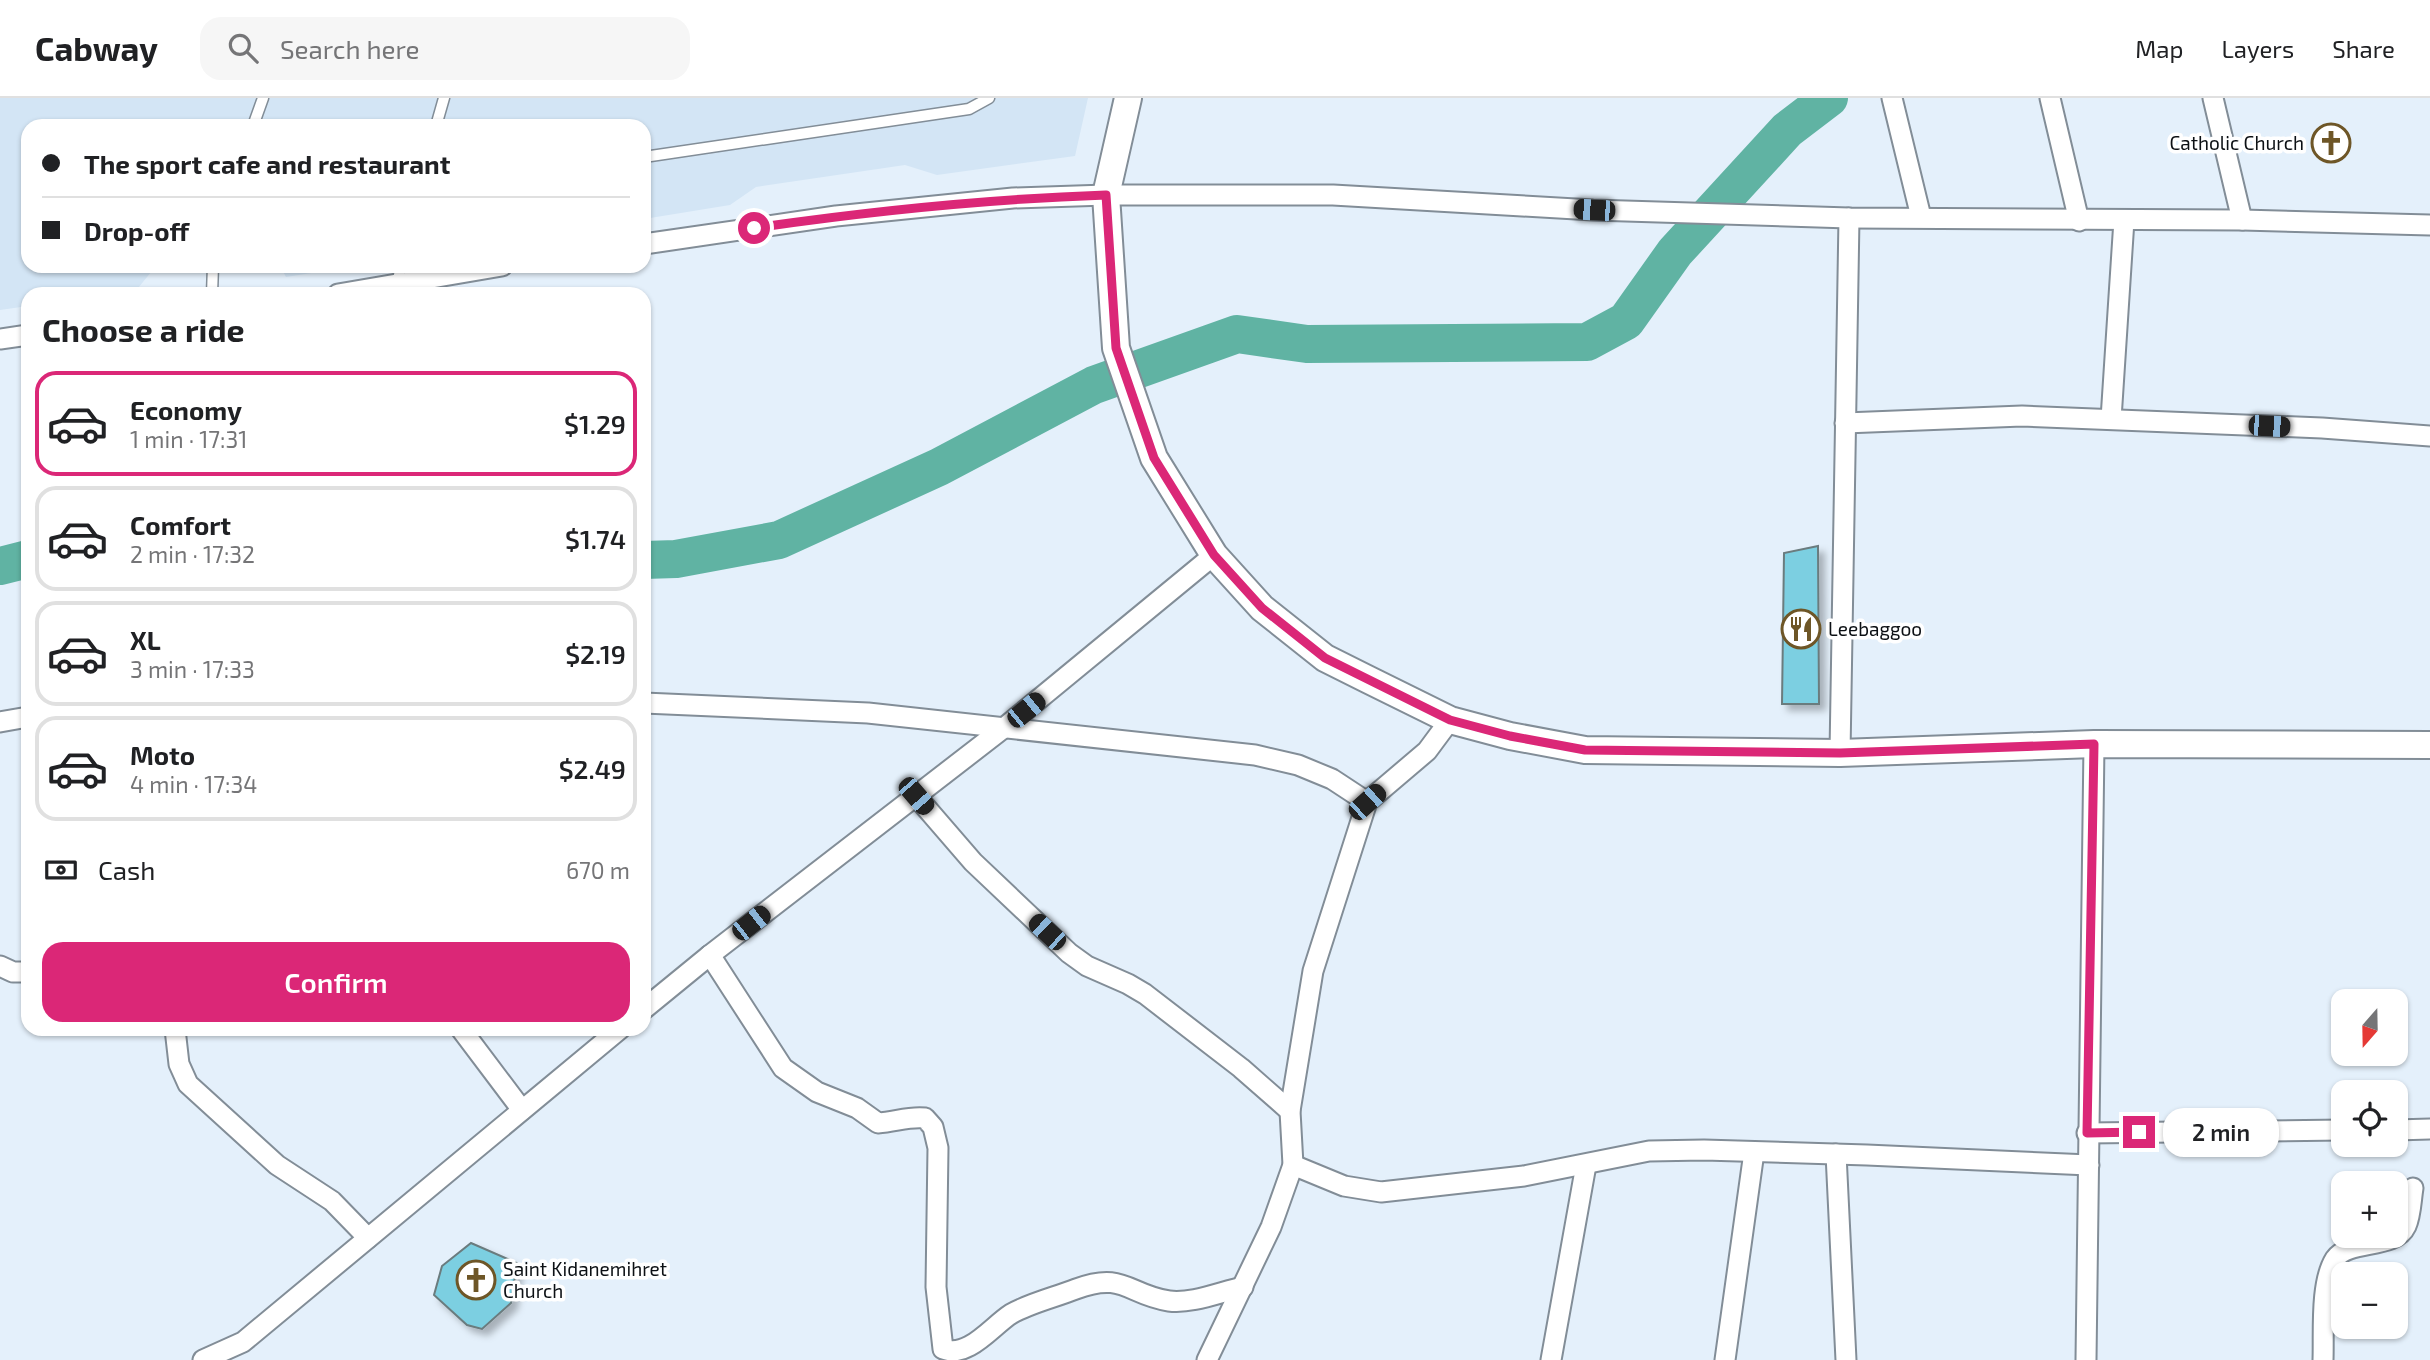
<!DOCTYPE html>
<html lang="en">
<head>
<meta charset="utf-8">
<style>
	:root { --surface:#fff; --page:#f6f6f6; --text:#202124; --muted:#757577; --line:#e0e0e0; --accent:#db2777 }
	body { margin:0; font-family:"Exo 2",sans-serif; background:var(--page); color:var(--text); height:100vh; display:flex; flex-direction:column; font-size:26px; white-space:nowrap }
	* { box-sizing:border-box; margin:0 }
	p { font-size:23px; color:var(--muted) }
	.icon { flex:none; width:38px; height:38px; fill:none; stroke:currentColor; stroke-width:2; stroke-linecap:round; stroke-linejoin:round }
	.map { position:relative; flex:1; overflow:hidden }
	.sheet { position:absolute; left:21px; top:189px; width:630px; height:749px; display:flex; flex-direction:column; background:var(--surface); border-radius:21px; box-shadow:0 2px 5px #0004 }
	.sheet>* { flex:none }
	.guide { position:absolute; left:21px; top:21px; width:630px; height:154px; border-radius:21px; box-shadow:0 2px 5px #0004; display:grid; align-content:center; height:154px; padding:0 21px; background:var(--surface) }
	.needle { width:46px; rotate:200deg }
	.tools { position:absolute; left:2331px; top:891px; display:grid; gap:14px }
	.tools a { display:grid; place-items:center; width:77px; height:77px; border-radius:14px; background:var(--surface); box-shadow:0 2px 5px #0004; font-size:35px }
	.end { position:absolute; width:32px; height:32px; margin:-16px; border:9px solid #db2777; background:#fff; box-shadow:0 0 0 4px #fff }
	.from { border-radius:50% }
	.bubble { position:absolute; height:49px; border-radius:21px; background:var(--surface); box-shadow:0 2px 5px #0004; font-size:23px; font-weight:600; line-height:49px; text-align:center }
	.car { position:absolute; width:21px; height:42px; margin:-21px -10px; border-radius:9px; box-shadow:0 0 5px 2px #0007; background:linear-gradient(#222 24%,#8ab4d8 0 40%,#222 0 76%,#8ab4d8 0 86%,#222 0) }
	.guide b { display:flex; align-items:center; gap:24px; height:66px; font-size:26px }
	.guide b+b { border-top:2px solid var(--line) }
	.guide i { width:18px; height:18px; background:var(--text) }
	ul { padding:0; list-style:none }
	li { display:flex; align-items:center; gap:21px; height:105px; margin:0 14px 10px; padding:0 7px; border:4px solid var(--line); border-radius:21px }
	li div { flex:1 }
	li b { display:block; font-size:26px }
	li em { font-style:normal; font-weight:600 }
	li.active { border-color:var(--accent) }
	li>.icon { width:63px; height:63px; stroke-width:1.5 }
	h2 { padding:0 21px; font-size:32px; line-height:84px }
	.pay { display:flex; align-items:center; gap:18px; height:77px; padding:0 21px; font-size:26px }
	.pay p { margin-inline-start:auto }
	.button { display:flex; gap:14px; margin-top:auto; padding:14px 21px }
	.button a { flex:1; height:80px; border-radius:21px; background:var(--accent); color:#fff; font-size:28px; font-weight:600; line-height:80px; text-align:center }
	header { display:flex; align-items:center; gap:42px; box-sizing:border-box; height:98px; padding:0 35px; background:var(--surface); border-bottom:2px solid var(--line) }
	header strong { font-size:33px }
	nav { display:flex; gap:38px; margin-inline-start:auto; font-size:24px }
	.search { width:490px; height:63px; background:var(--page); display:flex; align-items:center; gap:18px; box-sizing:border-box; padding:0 24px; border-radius:21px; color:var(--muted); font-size:26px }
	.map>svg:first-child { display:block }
</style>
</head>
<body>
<header>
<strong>Cabway</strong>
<div class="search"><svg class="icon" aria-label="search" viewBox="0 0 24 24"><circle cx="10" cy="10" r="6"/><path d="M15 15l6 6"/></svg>Search here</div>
<nav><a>Map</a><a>Layers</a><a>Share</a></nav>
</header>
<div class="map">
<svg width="2430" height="1262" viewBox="0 0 2430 1262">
	<defs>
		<filter id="shadow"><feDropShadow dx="6" dy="6" stdDeviation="3.5" flood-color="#0004"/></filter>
	</defs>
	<rect width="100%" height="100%" fill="#e4f0fb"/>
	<g fill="#d3e5f5">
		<polygon points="0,0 1088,0 1075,58 937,77 905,67 756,89 730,107 644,121 644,28 28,28 28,168 156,168 134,195 28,196 28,208 0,212"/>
		<polygon points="280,168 356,168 286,179"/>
	</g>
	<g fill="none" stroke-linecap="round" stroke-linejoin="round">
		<g stroke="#60b3a3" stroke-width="38">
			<polyline points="644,462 676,461 779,442 939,369 1094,287 1237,236 1307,246 1587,244 1626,223 1675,154 1787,32 1829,0"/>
			<polyline points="0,468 28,461"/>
		</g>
	</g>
	<g fill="#7ccfe1" stroke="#6b7b7e" stroke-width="2" filter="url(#shadow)">
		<polygon points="1818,448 1819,606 1782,606 1784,455"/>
		<polygon points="471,1145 517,1165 511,1205 482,1231 467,1227 434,1197 442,1168"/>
	</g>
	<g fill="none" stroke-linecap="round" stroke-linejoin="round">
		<defs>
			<g id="lane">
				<polyline points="253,28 263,0"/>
				<polyline points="436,28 444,0"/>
				<polyline points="644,59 969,11 989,0"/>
				<polyline points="397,186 401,168"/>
				<polyline points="212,196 213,168"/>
			</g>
			<g id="street">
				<polyline points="1892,0 1921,119"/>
				<polyline points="2050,0 2079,123"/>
				<polyline points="2213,0 2242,122"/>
				<polyline points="644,146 836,118 1013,100 1106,97 1333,97 1593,112 1849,120 2242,122 2430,127"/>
				<polyline points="338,196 502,168"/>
				<polyline points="0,241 28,237"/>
				<polyline points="2111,321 2124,122"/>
				<polyline points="1845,325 2022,318 2322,330 2430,338"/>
				<polyline points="644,605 868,615 1255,657 1298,667 1332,681 1367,704"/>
				<polyline points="0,624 28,619"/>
				<polyline points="1840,655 1849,120"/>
				<polyline points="916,698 973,764 1069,855 1087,868 1128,886 1145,896 1241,970 1290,1013"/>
				<path d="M710 857 783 970 817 994 857 1010 878 1025C895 1024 909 1018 925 1020L933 1029 938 1050 936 1189 943 1251C968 1261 992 1228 1011 1216 1030 1205 1056 1199 1076 1191 1124 1173 1128 1197 1169 1203 1192 1206 1220 1194 1243 1189"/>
				<polyline points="0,868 13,874 28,874"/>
				<polyline points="644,911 710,857 1005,629 1214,457"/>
				<polyline points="175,931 179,966 188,986 277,1067 332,1103 368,1140"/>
				<polyline points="461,931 522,1012"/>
				<polyline points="2396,1032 2430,1031"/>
				<polyline points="2087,1035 2343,1032"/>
				<polyline points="1836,1056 1846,1262"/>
				<polyline points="1293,1067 1344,1088 1381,1094 1524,1078 1649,1053 1704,1052 1867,1057 2089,1067"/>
				<polyline points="203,1262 243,1244 620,931"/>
				<polyline points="1207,1262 1271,1129 1293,1067 1290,1013 1313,873 1367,704 1427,653 1450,622"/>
				<polyline points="1551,1262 1586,1067"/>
				<polyline points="1725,1262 1754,1054"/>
				<polyline points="2086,1262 2094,646"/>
				<path d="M2323 1262C2324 1234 2320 1185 2335 1161 2349 1141 2395 1152 2406 1128 2411 1117 2411 1102 2413 1090"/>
			</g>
			<polyline id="secondary" points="1128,0 1106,97 1116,250 1154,360 1214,457 1262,510 1325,560 1367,581 1450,622 1510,638 1585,652 1840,655 2094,646 2430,647"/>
		</defs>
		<use href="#lane" stroke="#828d97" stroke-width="13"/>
		<use href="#street" stroke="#828d97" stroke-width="23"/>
		<use href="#secondary" stroke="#828d97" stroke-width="30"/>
		<use href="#lane" stroke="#fff" stroke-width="10"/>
		<use href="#street" stroke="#fff" stroke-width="19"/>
		<use href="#secondary" stroke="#fff" stroke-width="26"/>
	</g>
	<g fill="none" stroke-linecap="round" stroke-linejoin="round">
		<path stroke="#db2777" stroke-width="9" d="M754 130C871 113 988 101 1106 97L1116 250 1154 360 1214 457 1262 510 1325 560 1450 622 1510 638 1585 652 1840 655 2094 646 2087 1035 2139 1034"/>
	</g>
	<defs>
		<symbol id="church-ring" viewBox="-11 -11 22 22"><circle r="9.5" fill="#fff" stroke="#6e5627" stroke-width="1.5"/><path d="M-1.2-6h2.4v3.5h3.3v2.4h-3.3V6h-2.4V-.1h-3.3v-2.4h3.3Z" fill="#6e5627"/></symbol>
		<symbol id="restaurant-ring" viewBox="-11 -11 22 22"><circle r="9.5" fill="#fff" stroke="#6e5627" stroke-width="1.5"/><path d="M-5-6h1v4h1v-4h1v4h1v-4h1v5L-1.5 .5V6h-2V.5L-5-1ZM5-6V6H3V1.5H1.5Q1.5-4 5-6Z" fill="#6e5627"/></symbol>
	</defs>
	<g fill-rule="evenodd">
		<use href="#church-ring" x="2309" y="23" width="44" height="44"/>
		<use href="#restaurant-ring" x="1779" y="509" width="44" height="44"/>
		<use href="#church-ring" x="454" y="1160" width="44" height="44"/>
	</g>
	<g text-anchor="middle" stroke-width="7" stroke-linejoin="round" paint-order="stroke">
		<g font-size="19" fill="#0c1014" stroke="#fff" text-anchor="start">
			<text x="2304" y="52" text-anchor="end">Catholic Church</text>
			<text x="1828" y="538">Leebaggoo</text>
			<text x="503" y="1178">Saint Kidanemihret<tspan x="503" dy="22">Church</tspan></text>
		</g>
	</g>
</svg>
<div class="tools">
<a><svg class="needle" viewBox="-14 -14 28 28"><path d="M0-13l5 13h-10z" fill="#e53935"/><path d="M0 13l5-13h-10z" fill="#757577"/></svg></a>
<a><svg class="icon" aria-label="locate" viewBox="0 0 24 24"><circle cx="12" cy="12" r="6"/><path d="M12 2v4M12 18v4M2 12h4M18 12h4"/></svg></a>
<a>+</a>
<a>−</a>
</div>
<i class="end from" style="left:754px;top:130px"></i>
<i class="end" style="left:2139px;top:1034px"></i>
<div class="bubble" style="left:2163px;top:1010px;width:116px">2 min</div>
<i class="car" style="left:1594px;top:112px;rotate:273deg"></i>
<i class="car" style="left:2269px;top:328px;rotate:93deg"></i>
<i class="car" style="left:1026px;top:612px;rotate:51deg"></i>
<i class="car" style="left:916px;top:698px;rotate:139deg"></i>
<i class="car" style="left:1367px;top:704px;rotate:48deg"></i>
<i class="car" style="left:751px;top:825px;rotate:52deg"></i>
<i class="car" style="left:1047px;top:834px;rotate:313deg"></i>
<div class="guide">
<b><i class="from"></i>The sport cafe and restaurant</b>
<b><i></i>Drop-off</b>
</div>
<section class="sheet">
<h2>Choose a ride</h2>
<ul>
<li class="active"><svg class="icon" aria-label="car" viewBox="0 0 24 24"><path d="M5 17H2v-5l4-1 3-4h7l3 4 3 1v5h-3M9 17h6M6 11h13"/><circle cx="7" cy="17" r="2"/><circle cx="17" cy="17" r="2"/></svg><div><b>Economy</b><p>1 min · 17:31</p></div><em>$1.29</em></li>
<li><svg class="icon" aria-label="car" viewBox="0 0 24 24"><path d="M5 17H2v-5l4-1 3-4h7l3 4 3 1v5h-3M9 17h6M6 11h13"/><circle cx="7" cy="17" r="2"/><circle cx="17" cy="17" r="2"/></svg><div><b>Comfort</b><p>2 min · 17:32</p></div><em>$1.74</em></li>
<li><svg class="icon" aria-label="car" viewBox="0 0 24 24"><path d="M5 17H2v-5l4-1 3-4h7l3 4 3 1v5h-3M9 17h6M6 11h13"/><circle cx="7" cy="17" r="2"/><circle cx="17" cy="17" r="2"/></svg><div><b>XL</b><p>3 min · 17:33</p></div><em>$2.19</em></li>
<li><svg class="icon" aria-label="car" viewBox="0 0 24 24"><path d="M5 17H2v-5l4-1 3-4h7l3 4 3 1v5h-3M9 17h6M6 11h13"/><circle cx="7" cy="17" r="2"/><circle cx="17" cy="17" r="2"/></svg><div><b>Moto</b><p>4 min · 17:34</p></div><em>$2.49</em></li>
</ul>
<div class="pay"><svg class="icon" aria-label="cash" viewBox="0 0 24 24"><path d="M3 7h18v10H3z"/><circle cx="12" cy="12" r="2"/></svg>Cash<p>670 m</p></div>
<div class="button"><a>Confirm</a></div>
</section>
</div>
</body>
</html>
